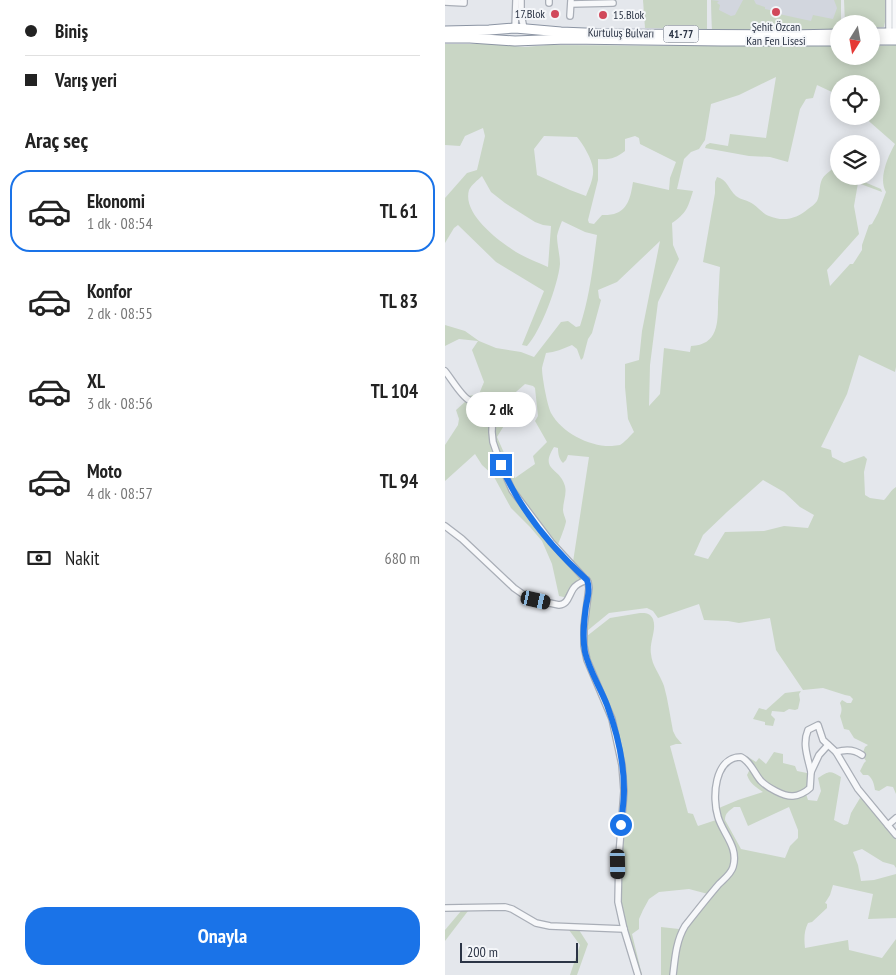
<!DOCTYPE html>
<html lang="tr">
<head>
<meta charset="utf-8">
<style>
	:root { --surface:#fff; --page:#f2f2f2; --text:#222; --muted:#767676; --line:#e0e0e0; --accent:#1a73e8 }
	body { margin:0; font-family:"PT Sans Narrow",sans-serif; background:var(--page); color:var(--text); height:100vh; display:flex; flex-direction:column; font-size:19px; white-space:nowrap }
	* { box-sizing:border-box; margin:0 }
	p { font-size:16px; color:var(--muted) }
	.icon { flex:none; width:28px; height:28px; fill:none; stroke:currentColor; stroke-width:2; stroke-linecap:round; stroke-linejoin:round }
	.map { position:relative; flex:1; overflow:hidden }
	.details { display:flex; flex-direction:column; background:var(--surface); width:445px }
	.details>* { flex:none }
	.top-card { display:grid; align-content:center; height:110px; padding:0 25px; background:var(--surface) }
	.needle { width:32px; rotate:191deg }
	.fabs { position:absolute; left:385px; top:15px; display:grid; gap:10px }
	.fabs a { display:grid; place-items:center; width:50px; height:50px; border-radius:50%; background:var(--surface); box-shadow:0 2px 12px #0003; font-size:25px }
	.scale { position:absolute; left:15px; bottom:12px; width:118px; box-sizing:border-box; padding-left:5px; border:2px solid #2b3445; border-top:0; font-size:14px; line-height:18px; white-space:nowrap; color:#2b3445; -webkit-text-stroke:4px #f4f6f9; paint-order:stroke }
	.end { position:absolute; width:22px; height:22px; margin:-11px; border:6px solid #1a73e8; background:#fff; box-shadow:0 0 0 2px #fff }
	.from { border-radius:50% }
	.bubble { position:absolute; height:35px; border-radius:18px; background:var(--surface); box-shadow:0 2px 12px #0003; font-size:16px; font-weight:800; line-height:35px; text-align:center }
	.car { position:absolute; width:15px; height:30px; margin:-15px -8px; border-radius:6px; box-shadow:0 0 4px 1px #0007; background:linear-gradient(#222 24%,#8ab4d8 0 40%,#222 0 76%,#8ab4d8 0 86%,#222 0) }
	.top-card b { display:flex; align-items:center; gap:18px; height:48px; font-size:19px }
	.top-card b+b { border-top:1px solid var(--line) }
	.top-card i { width:12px; height:12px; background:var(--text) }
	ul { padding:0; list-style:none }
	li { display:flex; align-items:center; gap:15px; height:82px; margin:0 10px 8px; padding:0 15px; border:2px solid transparent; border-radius:20px }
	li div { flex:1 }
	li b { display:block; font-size:19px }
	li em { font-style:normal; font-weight:800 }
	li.selected { border-color:var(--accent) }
	li>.icon { width:45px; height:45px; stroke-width:1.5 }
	h2 { padding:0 25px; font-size:22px; line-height:60px }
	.pay { display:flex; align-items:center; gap:12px; height:55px; padding:0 25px; font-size:19px }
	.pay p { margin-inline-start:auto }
	.cta { display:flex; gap:10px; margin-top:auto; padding:10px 25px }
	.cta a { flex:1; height:58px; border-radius:20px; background:var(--accent); color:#fff; font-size:20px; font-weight:800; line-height:58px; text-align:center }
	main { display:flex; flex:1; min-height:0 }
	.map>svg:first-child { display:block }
</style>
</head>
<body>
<main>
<section class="details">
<div class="top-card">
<b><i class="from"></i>Biniş</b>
<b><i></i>Varış yeri</b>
</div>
<h2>Araç seç</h2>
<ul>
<li class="selected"><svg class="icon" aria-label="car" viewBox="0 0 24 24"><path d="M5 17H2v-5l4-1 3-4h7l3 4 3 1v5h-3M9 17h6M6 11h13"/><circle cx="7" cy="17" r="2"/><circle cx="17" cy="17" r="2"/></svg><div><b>Ekonomi</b><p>1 dk · 08:54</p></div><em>TL 61</em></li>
<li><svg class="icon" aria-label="car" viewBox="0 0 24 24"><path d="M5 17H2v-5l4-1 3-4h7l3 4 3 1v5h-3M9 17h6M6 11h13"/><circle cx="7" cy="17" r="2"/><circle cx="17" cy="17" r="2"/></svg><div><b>Konfor</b><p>2 dk · 08:55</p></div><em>TL 83</em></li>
<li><svg class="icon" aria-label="car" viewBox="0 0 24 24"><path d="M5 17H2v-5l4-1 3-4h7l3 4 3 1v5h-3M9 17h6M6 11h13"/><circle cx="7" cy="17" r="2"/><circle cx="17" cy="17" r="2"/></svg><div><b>XL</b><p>3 dk · 08:56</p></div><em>TL 104</em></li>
<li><svg class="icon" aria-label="car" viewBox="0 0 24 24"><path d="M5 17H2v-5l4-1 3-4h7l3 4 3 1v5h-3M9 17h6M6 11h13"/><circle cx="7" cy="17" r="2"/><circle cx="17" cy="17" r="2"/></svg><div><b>Moto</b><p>4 dk · 08:57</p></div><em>TL 94</em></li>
</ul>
<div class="pay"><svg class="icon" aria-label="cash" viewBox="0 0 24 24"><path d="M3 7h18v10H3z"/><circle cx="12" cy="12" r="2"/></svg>Nakit<p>680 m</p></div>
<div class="cta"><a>Onayla</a></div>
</section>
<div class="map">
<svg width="451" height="975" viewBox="0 0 451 975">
	<rect width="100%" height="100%" fill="#e4e7ec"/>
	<polygon fill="#d2d6de" points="266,0 396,0 396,24 394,24 394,30 267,31"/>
	<g fill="#c9d6c5" fill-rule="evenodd">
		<polygon points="198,0 262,0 262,29 200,28"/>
		<polygon points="266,0 274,1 272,3 275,5 274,10 286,16 290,15 298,0 309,0 311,4 320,7 320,9 334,12 334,14 366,21 368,15 388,19 392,8 389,0 396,0 396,24 394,24 394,30 267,31"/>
		<polygon points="399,0 440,0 440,22 439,27 426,28 426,24 400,24"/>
		<path d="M0 44H45L80 47 103 45 279 46H394V56H426V46L451 45V367L450 372 414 355 402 394 376 447 386 450 387 457 399 463 419 456 422 459 419 472 420 495 425 498 439 500C444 495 446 490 451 487V794L448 787 442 786 434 791 430 790C429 784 428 779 423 775H418L415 771 419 763 421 761 417 755 420 747 423 745 409 738 404 730 399 729 395 716C397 711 397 708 395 703L397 700 402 703H406L408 699 405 696 400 695 378 688 358 690 331 650 325 618 294 623 283 621 259 620 254 604 213 618 208 611 202 608 164 613 142 631 141 630 146 583 145 578 128 562 144 457 123 455 121 460 118 463C114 459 113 454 113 448L109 447C94 471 115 467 120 486 122 494 118 502 118 510 118 513 120 517 121 521 121 525 114 542 112 547L68 487 59 467 49 438 51 403C38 390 35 403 23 396L34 394 39 382 27 350 33 341 14 339 0 346V325L20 331 34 341 51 348 76 352 89 357 116 322 123 321 131 327 135 326C145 296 148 265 152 235L140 232 117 221C115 226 113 231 112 236 112 245 115 255 115 264 113 285 96 331 82 346L77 345 99 291 51 262 13 225 9 228 0 243V198L22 173 32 170 40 136 38 128 20 136 15 146 0 145ZM331 77 321 138 285 134 283 146 265 143 261 145 260 148 304 156 325 157 343 162 355 109 361 99 368 98 372 85 389 93 394 97V84H426V116H418L450 144C443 156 433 179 441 192L433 213 427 224 424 225 417 245V250L408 264H405L385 286 382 270 414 234 409 206 413 183 437 192 436 189 405 176 401 178 394 176V153C393 157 393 162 391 165 387 171 378 174 376 182 374 188 375 195 372 201 370 204 366 207 363 209 352 219 338 222 324 216 318 214 314 208 308 204 303 200 296 200 291 196 284 190 282 179 272 177L270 182V193L258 262 275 267C274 278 274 290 273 302 273 323 273 345 246 346L245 352 219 348 215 394 204 406 205 365 213 302 234 259 228 245 227 223C242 213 243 207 248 191L232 189 239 159 246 152 254 149 260 140 266 104 294 95ZM99 136 132 137C138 144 147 159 148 169 149 178 144 188 141 196L125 190 92 175 89 149ZM190 136 194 138 195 144 231 162 225 178 224 190 188 182C186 194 184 210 169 214 165 215 160 215 157 215L149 224 144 223 143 220 153 180V159C165 160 171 158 180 151V139ZM37 176 46 192 60 203 90 222 98 225 106 226 103 267C92 262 81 258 71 252 54 241 17 214 24 190 26 185 33 180 37 176ZM215 241 197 331 194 360 180 364V387L183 419 189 432C185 436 180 442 175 445 173 445 169 446 167 446 145 447 117 433 106 413 102 404 97 377 97 368 98 363 100 357 101 353 110 352 118 349 127 345L132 349 136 360 138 358 143 339 147 333 156 300 154 298 153 290 172 282ZM80 384 88 386 90 388 93 416 90 421 102 442 88 456 90 464 70 478 52 437 60 424 63 414 59 408 62 400ZM318 480 339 492 355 507 369 515 363 528 339 526 319 531 280 532 263 559 249 555 258 535 282 512Z"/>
		<polygon points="21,401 29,404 39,401 46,405 45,431 62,484 140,579 123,598 114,596 107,564 97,541 85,527 66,508 48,475 37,465 30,454 0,481 0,445 13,425 14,419 11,410"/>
		<path d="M195 613C201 613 205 613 208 619 212 630 204 642 206 654 207 666 215 674 219 686 223 700 225 716 228 731L231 737 237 744H231L225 746 243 813 248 814 252 824 253 826 271 820 287 853V866L263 894 244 889 214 892 204 899 198 910 194 919V929L187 934 197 975H195L183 936 176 902 175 871 179 765 173 734 166 710 143 658 141 644 142 636 165 618Z"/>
		<polygon points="356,691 354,694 355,700 353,709 350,710 344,709 339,712 327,711 326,715 330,719 328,726 320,725 320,722 308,719 314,708 321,710 340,693"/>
		<polygon points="329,752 338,754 338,763 350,766 352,771 362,773 363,786 357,791 346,795 329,788 318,781 308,765 300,755 311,762 314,758 321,764"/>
		<path d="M305 769C315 778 336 802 350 799 354 798 358 795 361 794L363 800 372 801 376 791 373 778C384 771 385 770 396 777L389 820 399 825 403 824 406 813 415 798 418 800 451 838V868L449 865 438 862 417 849 408 852 413 865 416 881 429 880 451 874V918L423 919 428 894 388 885 385 895 380 903 382 904V908L367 922 363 923C359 931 359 939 360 948L403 940 404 950 437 958 451 939V975H231C233 961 232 946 239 933 245 920 259 905 270 893 280 882 291 875 292 859 293 841 277 826 274 808L293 800 318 792C311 787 305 784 302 775ZM289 807H295L303 826 344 807 353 830V838L345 846 340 858 296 849 280 820C280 813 284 811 289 807Z"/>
		<polygon points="16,911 23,911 0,941 0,930"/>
		<polygon points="216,927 234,929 230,947 227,975 216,975"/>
		<polygon points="124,930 134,930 143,944 132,975 125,975 135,945"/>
	</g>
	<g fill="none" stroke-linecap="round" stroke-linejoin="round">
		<defs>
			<g id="minor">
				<polyline points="76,0 76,15 79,28"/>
				<polyline points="104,0 104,3"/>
				<polyline points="444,0 444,33"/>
				<polyline points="450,0 450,33"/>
				<polyline points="0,2 19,3 19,0"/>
				<polyline points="126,4 168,3"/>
				<polyline points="125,16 126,0"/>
				<polyline points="70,28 71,0"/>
				<path d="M0 371C6 378 16 396 24 400 33 403 40 397 48 403L47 432 48 442 56 465 67 490 106 542 143 582 144 588 139 626V646L142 660 167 719 177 765 179 791 174 855 173 902 179 929 193 975"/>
				<path d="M0 526 17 539 69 588 79 595 86 599 114 605C123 604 123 597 128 589 131 584 136 582 142 580"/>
				<path d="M391 752C401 749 409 749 417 755"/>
				<path d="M366 772C363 758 357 744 363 730L373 725 378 740 391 752 413 789 451 835"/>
				<polyline points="443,825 451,818"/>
				<polyline points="0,908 60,907 67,909 91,923 105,926 179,929"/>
				<path d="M228 975C230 958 231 941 240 926 251 912 262 898 274 884 279 879 286 874 288 867 294 847 278 834 273 817 267 798 269 757 296 757 306 762 309 773 316 781 322 787 339 797 348 796 353 796 361 792 365 788L366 772 374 755 383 745"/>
			</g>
			<g id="highway">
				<polyline points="0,31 44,30 70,28 116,32 164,34 344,35 394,34"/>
				<polyline points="426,33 451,33"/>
				<polyline points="0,38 25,38 70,41 122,39 277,41 394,41"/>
				<polyline points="426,40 451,40"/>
			</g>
		</defs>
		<use href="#minor" stroke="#a9aeb7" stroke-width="8"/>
		<use href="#highway" stroke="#8b94a3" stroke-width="11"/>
		<use href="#minor" stroke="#f7f8fa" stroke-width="5.5"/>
		<use href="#highway" stroke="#fff" stroke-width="9"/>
	</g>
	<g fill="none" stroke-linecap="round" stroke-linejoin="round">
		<path stroke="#1a73e8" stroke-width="6" d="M56 465C74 509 107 548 142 580 145 588 143 597 141 606 139 621 137 637 140 652 144 670 155 687 162 705 172 732 179 761 179 790 179 802 177 813 176 825"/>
	</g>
	<g fill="#d1495b" stroke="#f4f6f9" stroke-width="2">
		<circle cx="331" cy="12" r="5"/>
		<circle cx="110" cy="14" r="5"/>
		<circle cx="158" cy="15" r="5"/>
	</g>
	<g text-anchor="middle" stroke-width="4" stroke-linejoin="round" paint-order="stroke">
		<rect fill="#f4f6f9" stroke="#676e7b" stroke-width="1" x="218.5" y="25.5" width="35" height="17" rx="4"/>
		<g font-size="11" font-weight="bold" fill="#2b3445">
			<text x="236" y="38">41-77</text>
		</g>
		<g font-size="12" fill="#2b3445" stroke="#f4f6f9" text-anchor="end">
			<text x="100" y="18">17.Blok</text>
			<text x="168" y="19" text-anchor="start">15.Blok</text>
			<text x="331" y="31" text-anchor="middle">Şehit Özcan<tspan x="331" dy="14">Kan Fen Lisesi</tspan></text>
		</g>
		<g font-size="12" fill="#2b3445" stroke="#f4f6f9">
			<text transform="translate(176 33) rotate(1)" y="4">Kurtuluş Bulvarı</text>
		</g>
	</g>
</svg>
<div class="fabs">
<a><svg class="needle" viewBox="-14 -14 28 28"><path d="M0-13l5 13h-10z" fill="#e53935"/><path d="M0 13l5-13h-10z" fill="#767676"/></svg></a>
<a><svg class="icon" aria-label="locate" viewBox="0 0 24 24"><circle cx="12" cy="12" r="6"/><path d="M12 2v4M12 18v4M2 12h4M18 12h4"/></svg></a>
<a><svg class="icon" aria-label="layers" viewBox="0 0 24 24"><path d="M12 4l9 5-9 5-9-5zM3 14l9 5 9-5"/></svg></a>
</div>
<div class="scale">200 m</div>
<i class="end from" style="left:176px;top:825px"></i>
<i class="end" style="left:56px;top:465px"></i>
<div class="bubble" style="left:21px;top:392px;width:70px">2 dk</div>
<i class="car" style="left:91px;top:600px;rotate:103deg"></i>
<i class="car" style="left:173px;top:864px;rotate:179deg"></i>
</div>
</main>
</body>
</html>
